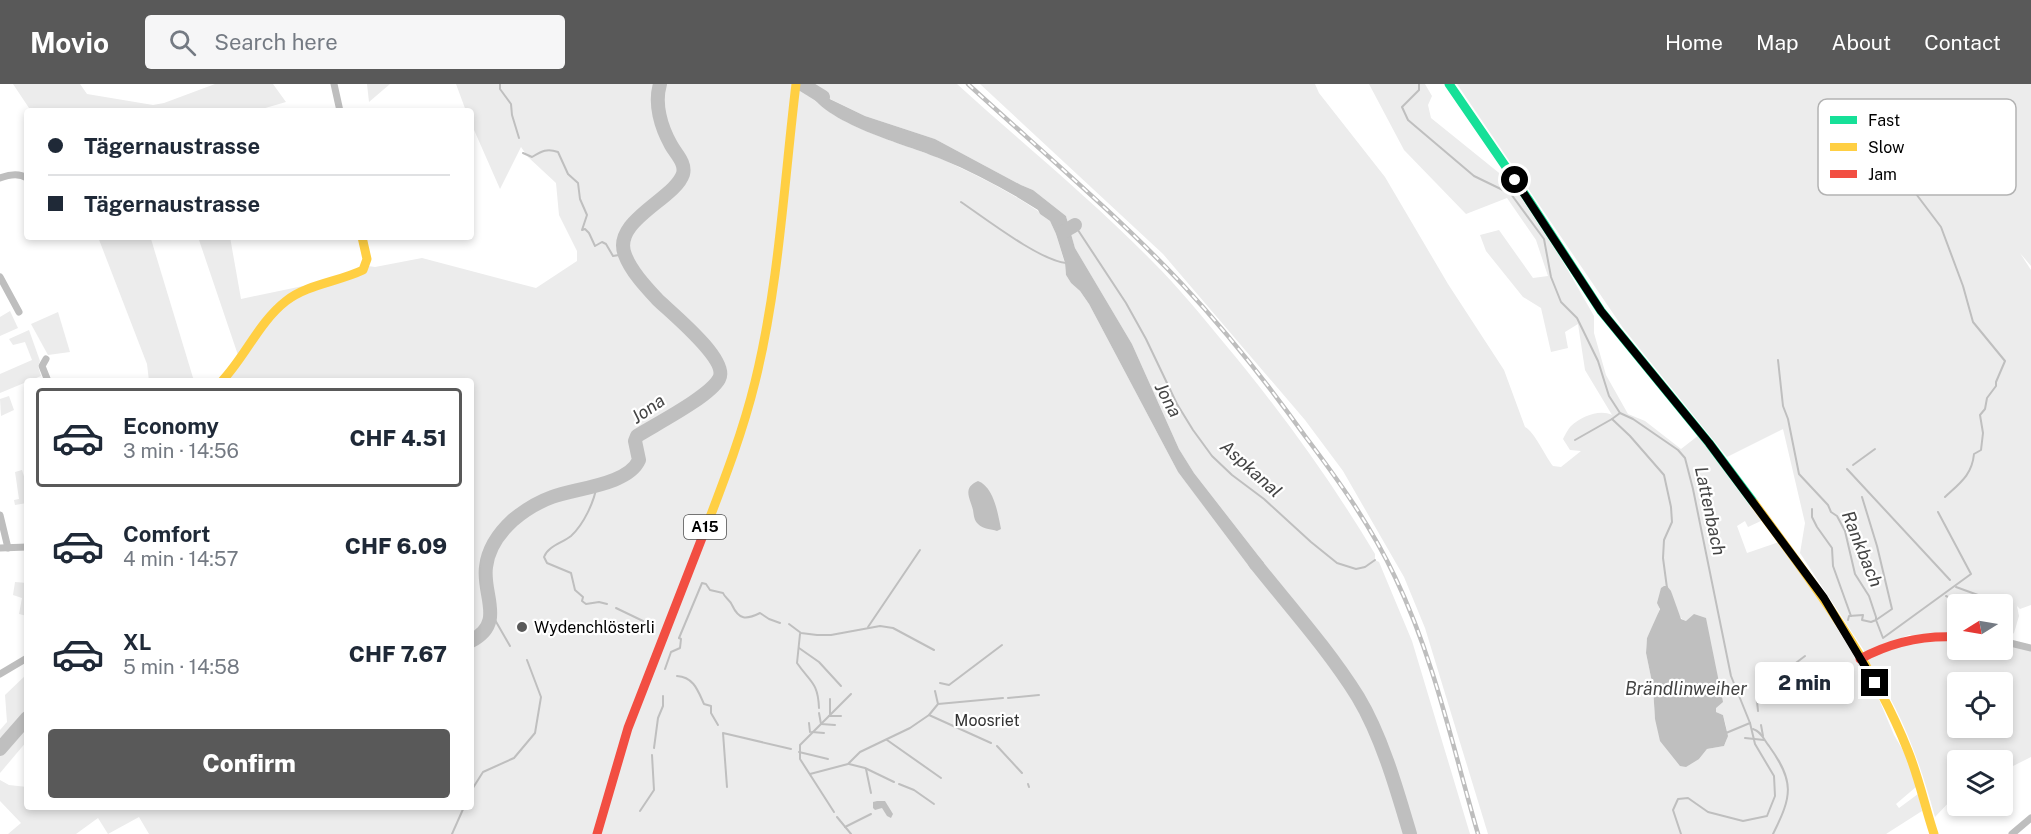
<!DOCTYPE html>
<html lang="en">
<head>
<meta charset="utf-8">
<style>
	:root { --surface:#fff; --page:#f6f6f7; --text:#1f2937; --muted:#747a83; --line:#e0e1e3; --accent:#595959 }
	body { margin:0; font-family:"Public Sans",sans-serif; background:var(--page); color:var(--text); height:100vh; display:flex; flex-direction:column; font-size:22px; white-space:nowrap }
	* { box-sizing:border-box; margin:0 }
	p { font-size:20px; color:var(--muted) }
	.icon { flex:none; width:33px; height:33px; fill:none; stroke:currentColor; stroke-width:2; stroke-linecap:round; stroke-linejoin:round }
	.map { position:relative; flex:1; overflow:hidden }
	.sheet { position:absolute; left:24px; top:294px; width:450px; height:432px; display:flex; flex-direction:column; background:var(--surface); border-radius:6px; box-shadow:0 3px 9px #0003 }
	.sheet>* { flex:none }
	.banner { position:absolute; left:24px; top:24px; width:450px; height:132px; border-radius:6px; box-shadow:0 3px 9px #0003; display:grid; align-content:center; height:132px; padding:0 24px; background:var(--surface) }
	.needle { width:39px; rotate:259deg }
	.buttons { position:absolute; left:1947px; top:510px; display:grid; gap:12px }
	.buttons a { display:grid; place-items:center; width:66px; height:66px; border-radius:6px; background:var(--surface); box-shadow:0 3px 9px #0003; font-size:30px }
	.end { position:absolute; width:27px; height:27px; margin:-14px; border:8px solid #000; background:#fff; box-shadow:0 0 0 3px #fff }
	.from { border-radius:50% }
	.bubble { position:absolute; height:42px; border-radius:6px; background:var(--surface); box-shadow:0 3px 9px #0003; font-size:20px; font-weight:800; line-height:42px; text-align:center }
	.banner b { display:flex; align-items:center; gap:21px; height:57px; font-size:22px }
	.banner b+b { border-top:2px solid var(--line) }
	.banner i { width:15px; height:15px; background:var(--text) }
	ul { padding:10px 0 0; list-style:none }
	li { display:flex; align-items:center; gap:18px; height:99px; margin:0 12px 9px; padding:0 12px; border:3px solid transparent; border-radius:6px }
	li div { flex:1 }
	li b { display:block; font-size:22px }
	li em { font-style:normal; font-weight:800 }
	li.on { border-color:var(--accent) }
	li>.icon { width:54px; height:54px; stroke-width:1.5 }
	.button { display:flex; gap:12px; margin-top:auto; padding:12px 24px }
	.button a { flex:1; height:69px; border-radius:6px; background:var(--accent); color:#fff; font-size:24px; font-weight:800; line-height:69px; text-align:center }
	header { display:flex; align-items:center; gap:36px; box-sizing:border-box; height:84px; padding:0 30px; background:var(--accent); color:#fff }
	header strong { font-size:28px }
	nav { display:flex; gap:33px; margin-inline-start:auto; font-size:21px }
	.search { width:420px; height:54px; background:var(--page); display:flex; align-items:center; gap:15px; box-sizing:border-box; padding:0 21px; border-radius:6px; color:var(--muted); font-size:22px }
	.map>svg:first-child { display:block }
</style>
</head>
<body>
<header>
<strong>Movio</strong>
<div class="search"><svg class="icon" aria-label="search" viewBox="0 0 24 24"><circle cx="10" cy="10" r="6"/><path d="M15 15l6 6"/></svg>Search here</div>
<nav><a>Home</a><a>Map</a><a>About</a><a>Contact</a></nav>
</header>
<div class="map">
<svg width="2031" height="750" viewBox="0 0 2031 750">
	<rect width="100%" height="100%" fill="#fff"/>
	<g fill="#ececec" fill-rule="evenodd">
		<polygon points="13,0 80,0 87,10 153,21 164,19 215,0 273,0 286,18 255,27 31,27"/>
		<polygon points="367,0 390,0 369,18"/>
		<path d="M456 0H957C1022 59 1091 115 1152 177 1178 203 1201 231 1224 259 1280 326 1330 395 1375 470V476L1379 478 1412 557 1470 750H149L139 733 108 750 98 734 76 750H8L21 739 0 717V696L9 701 27 703V723H471V297H222L240 277 198 153H230L241 215 327 197 368 182 375 183 422 174 536 204 577 177V167L559 131 556 99 528 73 521 63 500 105 471 39V27H466ZM808 4 865 32 935 55 1021 101 1033 106 1066 132 1075 164 1132 260 1179 365 1194 389 1264 479 1212 432 1178 388 1089 220 1080 207 1071 199 1066 191 1065 180 1056 150 1050 137 1040 130 1038 127C1007 106 978 92 944 76 912 62 819 39 808 4Z"/>
		<path d="M980 0H1315L1319 9 1385 93 1448 200 1504 286 1525 343C1534 347 1545 372 1553 382L1561 383 1581 367 1570 366 1563 355C1565 351 1568 345 1571 342 1582 332 1600 325 1612 331L1585 286 1578 240 1565 248 1568 264 1551 268 1541 224 1523 213 1486 167 1480 151 1499 146 1533 194 1548 192 1536 156 1507 114 1466 130 1404 66 1369 0H1425L1432 12 1428 21 1431 34 1514 101 1554 162 1594 232V249L1606 291 1628 330 1645 337 1681 365 1699 351 1763 436 1748 443 1745 437 1737 442 1747 469 1779 458 1819 513 1878 613 1894 651 1908 675 1916 703 1896 720 1899 724 1918 710 1922 727 1886 750H1488L1425 544 1404 493 1343 387 1305 336 1163 170ZM1671 507C1674 517 1675 533 1686 537L1716 628 1723 631C1726 642 1730 652 1724 662L1707 665 1699 675 1655 635 1653 603 1646 569 1647 554 1656 537 1660 523Z"/>
		<path d="M1457 0H2031V182L2020 169 2031 186V521L2020 525 2017 522 2019 532 2014 549 2004 556 2003 555 2002 520H1958V566H2002L2003 557 2031 564V673L2003 687 2002 676H1958L1957 700 1952 708 1953 714 1935 733C1919 675 1900 622 1864 572L1885 563 1943 552 1909 551 1865 568 1800 469 1805 439 1783 345 1727 373 1623 244ZM1958 598H2002V644H1958Z"/>
		<polygon points="98,153 156,153 151,155 194,297 149,297 147,280"/>
		<polygon points="10,227 18,244 0,252 0,233"/>
		<polygon points="58,228 70,268 48,271 31,240"/>
		<polygon points="29,246 40,277 38,282 41,292 0,309 0,290 32,276 25,258 13,261 9,255"/>
		<polygon points="9,312 14,326 1,332 0,315"/>
		<polygon points="22,386 27,402 27,419 15,421 14,416 19,415 15,388"/>
		<polygon points="15,498 27,499 27,532 19,530 22,514 13,511"/>
		<polygon points="27,590 27,657 0,689 0,646 7,638 5,611"/>
	</g>
	<g fill="#bfbfbf">
		<path d="M807 4 865 32 935 55 1021 101 1033 106 1066 132 1075 164 1132 260 1179 365 1194 389 1264 479 1266 493 1251 485 1178 388 1089 220 1080 207 1071 199 1066 191 1065 179 1056 150 1050 137 1040 130 1038 126C1007 106 975 89 941 75 906 60 822 40 807 4Z"/>
		<path d="M978 397C994 403 998 430 1001 445L997 447C991 445 983 445 978 440 974 436 974 432 973 426 970 414 962 404 978 397Z"/>
		<polygon points="1664,502 1667,502 1671,507 1681,535 1686,537 1694,530 1706,534 1723,618 1716,624 1716,628 1723,631 1728,652 1724,662 1707,665 1699,675 1686,683 1680,682 1660,657 1655,635 1653,603 1646,569 1647,554 1660,525 1657,519 1661,504"/>
		<polygon points="877,717 885,717 893,730 891,734 887,732 882,724 875,726 873,724 873,718"/>
	</g>
	<g fill="none" stroke-linecap="round" stroke-linejoin="round">
		<g stroke="#bfbfbf" stroke-width="2">
			<polyline points="500,0 500,5 511,20 512,31 519,54"/>
			<polyline points="1419,0 1419,6 1402,23 1408,36 1474,92 1511,110 1544,155 1551,193 1561,218 1577,234 1598,277 1609,312 1620,329 1633,335 1678,366 1685,374 1693,405 1731,592 1750,639 1755,660 1774,692 1775,712 1767,732 1743,737 1708,728 1688,714 1678,715 1673,726 1681,750"/>
			<path d="M1869 42 1872 44 1874 54 1879 56 1881 64 1887 67 1901 90 1941 143 1963 202 1973 238 2005 277 1996 298V302L1987 314 1985 325 1980 331 1983 349 1981 366 1974 370C1972 391 1960 399 1945 413"/>
			<path d="M523 69 532 73C542 67 547 64 558 68L568 90 578 99 580 115 587 131 582 146 585 145 589 149 595 162 602 158 606 160 613 172 625 170"/>
			<path d="M961 118C986 135 1039 176 1066 179"/>
			<polyline points="1072,137 1126,219 1146,255 1177,320 1193,346 1212,372 1232,391 1264,415 1311,458 1337,479 1356,485 1365,483 1375,476"/>
			<polyline points="1778,276 1783,322 1788,335 1799,390 1828,421 1831,428 1837,432 1845,447 1855,490 1869,512 1876,533 1876,536 1871,538 1862,536 1863,531 1849,532 1848,536"/>
			<polyline points="1612,335 1630,352 1664,391 1671,423 1672,438 1664,456 1663,474 1667,504"/>
			<polyline points="1575,356 1612,335 1620,329"/>
			<polyline points="1853,381 1875,365"/>
			<polyline points="1847,385 1950,496"/>
			<path d="M597 401C594 418 584 440 571 452 562 459 548 462 544 473L547 479 571 489 575 506 583 513 582 517 586 520 599 518 607 520"/>
			<polyline points="1862,413 1877,462 1892,525 1876,536 1883,554 1971,490 1938,428"/>
			<polyline points="1812,425 1812,433 1817,443 1832,464 1833,482 1851,532"/>
			<polyline points="1956,503 1978,511 1995,511"/>
			<polyline points="1946,512 1961,520"/>
			<polyline points="616,524 643,537"/>
			<polyline points="491,529 510,562"/>
			<polyline points="789,540 801,549 817,551 831,551 880,542 893,544 934,566"/>
			<polyline points="868,543 920,466"/>
			<path d="M800 550 797 579C810 598 818 598 819 624"/>
			<path d="M679 554 702 499 706 500 710 506 723 509C725 514 730 516 732 521 739 536 746 536 760 529L769 535 780 539"/>
			<polyline points="799,564 819,578 841,602"/>
			<polyline points="665,585 671,568 680,564 681,555 679,554"/>
			<path d="M677 592C694 593 698 607 704 620L711 622V629L718 641"/>
			<polyline points="940,599 949,601 1002,561"/>
			<polyline points="935,607 938,620"/>
			<polyline points="1757,612 1768,600 1805,572"/>
			<polyline points="1008,614 1039,611"/>
			<polyline points="1757,617 1758,627"/>
			<polyline points="819,629 821,640 835,641"/>
			<polyline points="830,630 830,615"/>
			<polyline points="929,631 991,659"/>
			<polyline points="829,632 841,632"/>
			<polyline points="809,639 810,648"/>
			<polyline points="1761,641 1763,652"/>
			<path d="M1753 645C1761 647 1764 656 1769 662 1795 698 1792 712 1773 750"/>
			<polyline points="812,648 824,649"/>
			<polyline points="1726,649 1750,639"/>
			<polyline points="1745,654 1764,656"/>
			<polyline points="887,656 941,694"/>
			<polyline points="997,662 1022,689"/>
			<polyline points="654,664 658,634 663,622 663,612"/>
			<polyline points="799,668 828,675"/>
			<polyline points="849,680 865,684 894,698"/>
			<polyline points="866,685 871,709"/>
			<polyline points="810,690 848,680 860,668 910,644 929,631 938,620 1003,614"/>
			<polyline points="899,700 914,706 934,720"/>
			<polyline points="1028,700 1029,703"/>
			<polyline points="727,703 723,649 791,665"/>
			<polyline points="471,707 483,688 514,674 535,649 541,613 527,576"/>
			<polyline points="640,727 654,706 652,671"/>
			<polyline points="834,728 800,675 800,661 851,610"/>
			<polyline points="837,733 851,750"/>
			<polyline points="845,743 871,730"/>
			<polyline points="452,750 464,723"/>
		</g>
		<g stroke="#bfbfbf" stroke-width="14">
			<polyline points="802,0 823,13"/>
			<polyline points="1063,148 1075,141"/>
			<path d="M1255 479C1290 523 1328 565 1358 613 1382 653 1397 706 1410 750"/>
			<path d="M471 557C506 539 482 511 486 483 488 465 500 448 513 436 525 426 538 418 552 413 576 404 628 401 639 376L635 357 637 352C656 340 709 313 719 295 730 276 670 228 657 215 645 202 631 187 625 171 611 137 675 115 683 90 686 79 676 70 671 61 661 43 654 20 660 0"/>
			<polyline points="0,665 27,634"/>
		</g>
		<g stroke="#bebebe" stroke-width="7">
			<polyline points="334,0 340,27"/>
			<path d="M0 94C8 91 19 89 27 94"/>
			<polyline points="0,193 19,228"/>
			<polyline points="46,275 42,282 48,297"/>
			<polyline points="0,431 8,464"/>
			<polyline points="0,464 27,463"/>
			<polyline points="2002,557 2031,564"/>
			<polyline points="0,590 27,574"/>
			<polyline points="2012,750 2031,734"/>
		</g>
		<polyline stroke="#16e098" stroke-width="9" points="1449,0 1528,115 1601,227 1709,359 1754,419"/>
		<g stroke="#ffcf43" stroke-width="9">
			<path d="M222 297C245 273 259 238 286 217 308 200 338 198 363 186L367 175 362 153"/>
			<path d="M1754 419C1811 496 1873 578 1908 667 1919 694 1925 723 1934 750"/>
			<path d="M707 441C725 394 743 347 755 298 779 201 784 99 796 0"/>
		</g>
		<g stroke="#f24e42" stroke-width="9">
			<path d="M1860 575C1891 558 1923 551 1958 553"/>
			<polyline points="597,750 628,644 707,441"/>
		</g>
		<defs>
			<path id="rail" d="M968 0C1040 66 1115 129 1182 200 1227 248 1267 299 1305 352 1339 397 1371 442 1395 493 1434 574 1453 664 1478 750"/>
		</defs>
		<use href="#rail" stroke="#bebebe" stroke-width="4.5"/>
		<use href="#rail" stroke="#fff" stroke-width="2" stroke-dasharray="7" stroke-linecap="butt"/>
	</g>
	<g fill="none" stroke-linecap="round" stroke-linejoin="round">
		<polyline stroke="#000" stroke-width="8" points="1515,96 1601,227 1709,359 1824,514 1875,599"/>
	</g>
	<circle fill="#595959" stroke="#fff" stroke-width="2" cx="522" cy="543" r="6"/>
	<g text-anchor="middle" stroke-width="4.5" stroke-linejoin="round" paint-order="stroke">
		<rect fill="#fff" stroke="#4c4c4c" stroke-width="1.5" x="684" y="431" width="42" height="24" rx="4.5"/>
		<g font-size="15" font-weight="bold" fill="#000">
			<text x="705" y="448">A15</text>
		</g>
		<g font-size="16" fill="#000" stroke="#fff" text-anchor="start">
			<text x="534" y="549">Wydenchlösterli</text>
		</g>
		<g font-size="16" fill="#333" stroke="#fff">
			<text x="987" y="642">Moosriet</text>
		</g>
		<g font-size="18" font-style="italic" fill="#444" stroke="#fff">
			<text transform="translate(1168 316) rotate(62)" y="6">Jona</text>
			<text transform="translate(648 325) rotate(-35)" y="6">Jona</text>
			<text transform="translate(1251 385) rotate(42)" y="6">Aspkanal</text>
			<text transform="translate(1710 427) rotate(78)" y="6">Lattenbach</text>
			<text transform="translate(1862 465) rotate(68)" y="6">Rankbach</text>
			<text x="1686" y="611">Brändlinweiher</text>
		</g>
	</g>
	<rect x="1818" y="15" width="198" height="96" rx="9" fill="#fff" stroke="#b2b2b2" stroke-width="1.5"/>
	<rect x="1830" y="32" width="27" height="8" fill="#16e098"/>
	<rect x="1830" y="59" width="27" height="8" fill="#ffcf43"/>
	<rect x="1830" y="86" width="27" height="8" fill="#f24e42"/>
	<g font-size="16" fill="#000">
		<text x="1868" y="42">Fast</text>
		<text x="1868" y="69">Slow</text>
		<text x="1868" y="96">Jam</text>
	</g>
</svg>
<div class="buttons">
<a><svg class="needle" viewBox="-14 -14 28 28"><path d="M0-13l5 13h-10z" fill="#e53935"/><path d="M0 13l5-13h-10z" fill="#747a83"/></svg></a>
<a><svg class="icon" aria-label="locate" viewBox="0 0 24 24"><circle cx="12" cy="12" r="6"/><path d="M12 2v4M12 18v4M2 12h4M18 12h4"/></svg></a>
<a><svg class="icon" aria-label="layers" viewBox="0 0 24 24"><path d="M12 4l9 5-9 5-9-5zM3 14l9 5 9-5"/></svg></a>
</div>
<i class="end from" style="left:1515px;top:96px"></i>
<i class="end" style="left:1875px;top:599px"></i>
<div class="bubble" style="left:1755px;top:578px;width:99px">2 min</div>
<div class="banner">
<b><i class="from"></i>Tägernaustrasse</b>
<b><i></i>Tägernaustrasse</b>
</div>
<section class="sheet">
<ul>
<li class="on"><svg class="icon" aria-label="car" viewBox="0 0 24 24"><path d="M5 17H2v-5l4-1 3-4h7l3 4 3 1v5h-3M9 17h6M6 11h13"/><circle cx="7" cy="17" r="2"/><circle cx="17" cy="17" r="2"/></svg><div><b>Economy</b><p>3 min · 14:56</p></div><em>CHF 4.51</em></li>
<li><svg class="icon" aria-label="car" viewBox="0 0 24 24"><path d="M5 17H2v-5l4-1 3-4h7l3 4 3 1v5h-3M9 17h6M6 11h13"/><circle cx="7" cy="17" r="2"/><circle cx="17" cy="17" r="2"/></svg><div><b>Comfort</b><p>4 min · 14:57</p></div><em>CHF 6.09</em></li>
<li><svg class="icon" aria-label="car" viewBox="0 0 24 24"><path d="M5 17H2v-5l4-1 3-4h7l3 4 3 1v5h-3M9 17h6M6 11h13"/><circle cx="7" cy="17" r="2"/><circle cx="17" cy="17" r="2"/></svg><div><b>XL</b><p>5 min · 14:58</p></div><em>CHF 7.67</em></li>
</ul>
<div class="button"><a>Confirm</a></div>
</section>
</div>
</body>
</html>
